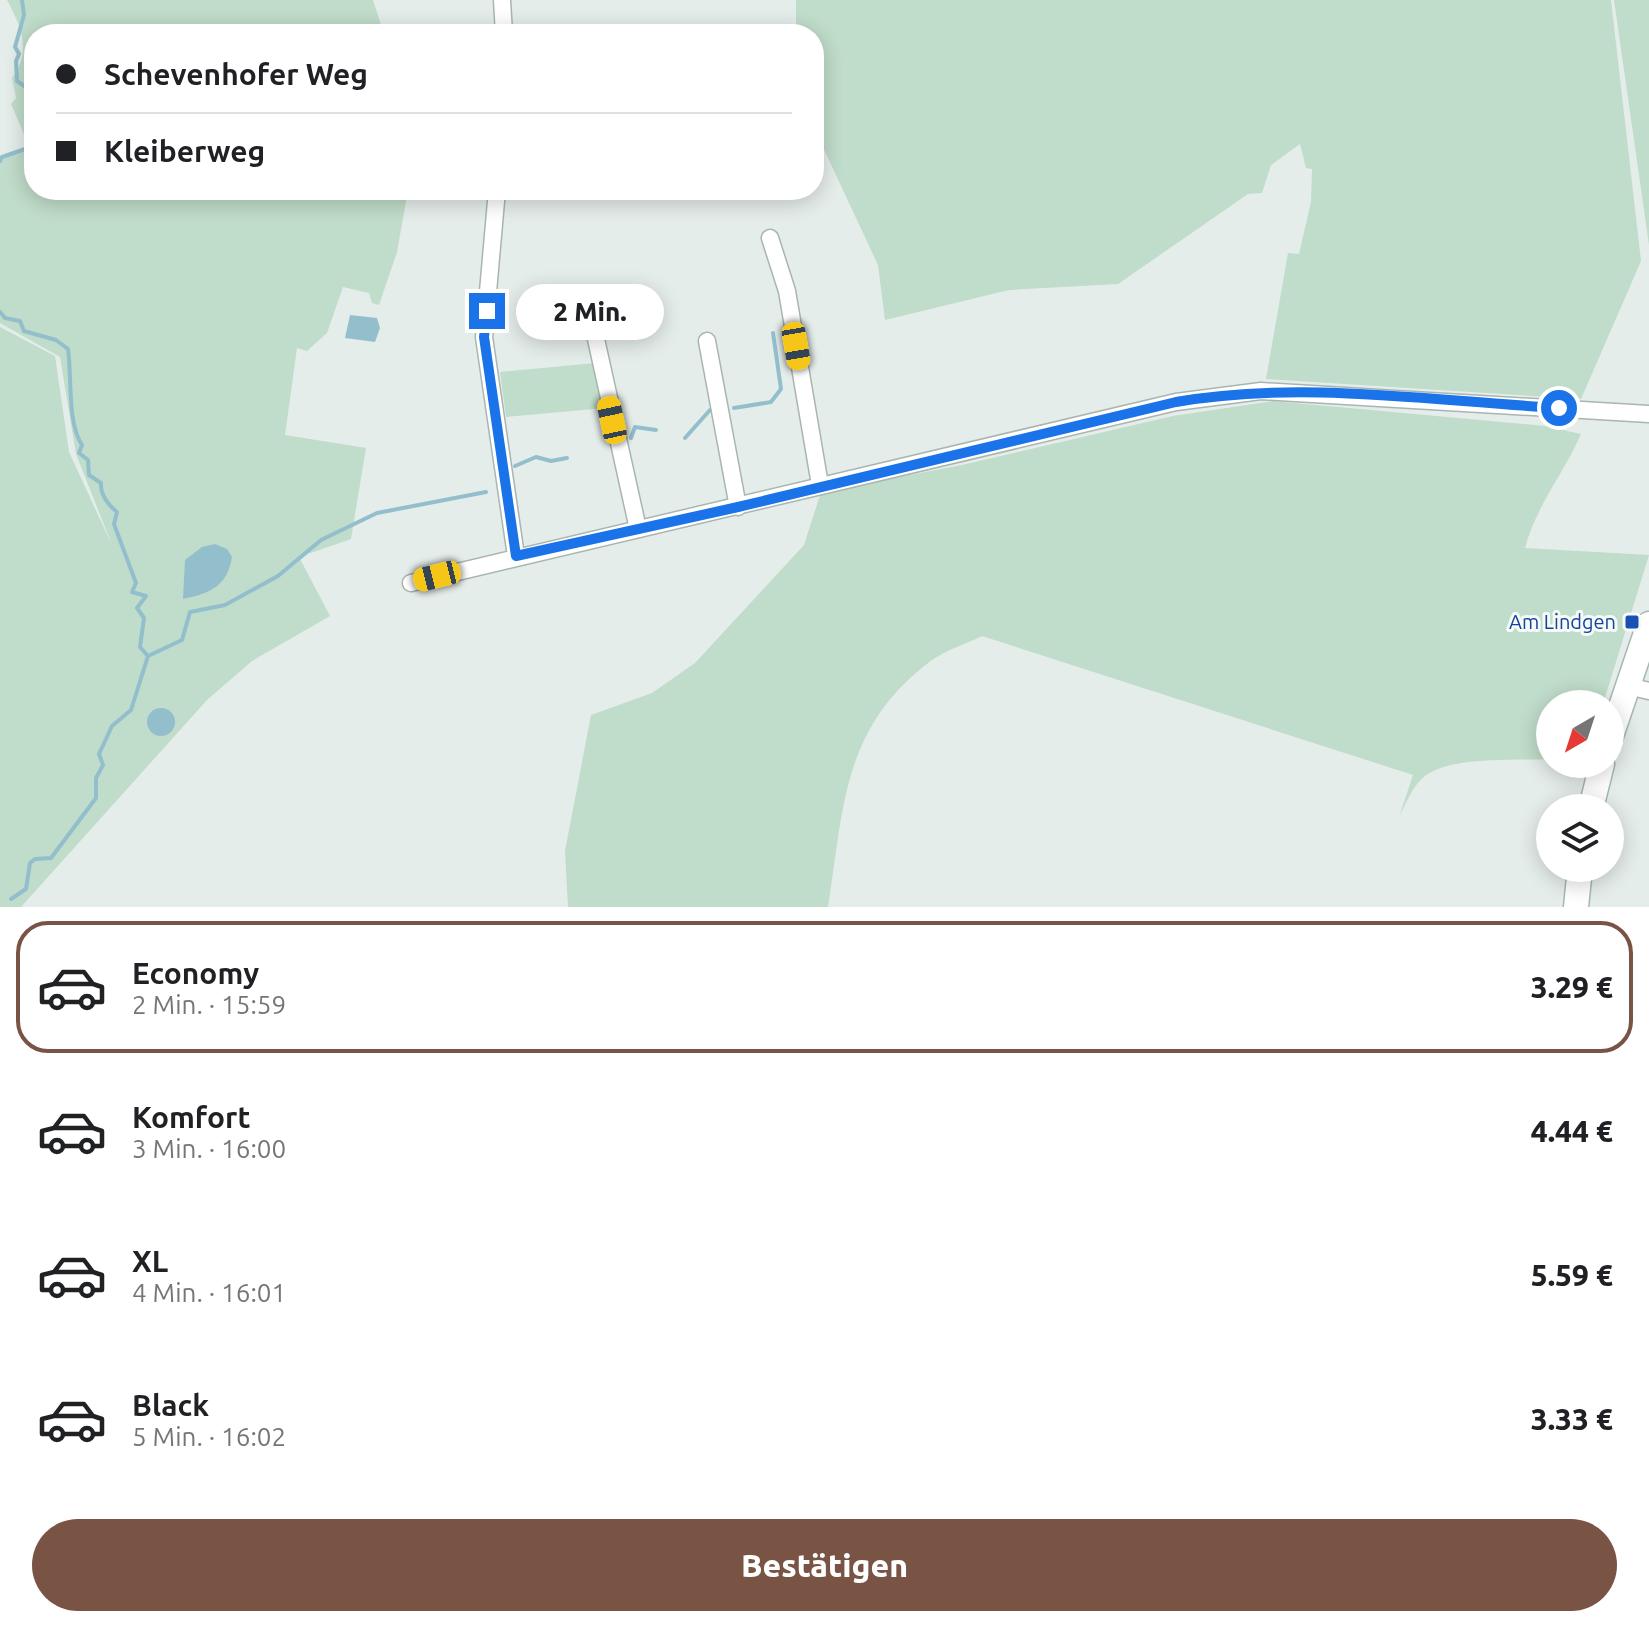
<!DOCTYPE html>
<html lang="de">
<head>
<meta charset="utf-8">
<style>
	:root { --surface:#fff; --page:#f6f6f6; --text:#202124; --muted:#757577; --line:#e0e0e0; --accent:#795444 }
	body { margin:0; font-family:Ubuntu,sans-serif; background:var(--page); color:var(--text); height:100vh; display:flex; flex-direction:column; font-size:30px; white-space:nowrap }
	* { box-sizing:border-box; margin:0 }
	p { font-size:26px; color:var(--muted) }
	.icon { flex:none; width:44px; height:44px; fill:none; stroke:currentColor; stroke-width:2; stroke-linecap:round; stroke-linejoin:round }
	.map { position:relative; height:907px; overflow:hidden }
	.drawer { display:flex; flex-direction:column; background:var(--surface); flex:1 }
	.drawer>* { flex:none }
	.top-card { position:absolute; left:24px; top:24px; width:800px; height:176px; border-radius:32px; box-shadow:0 4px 20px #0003; display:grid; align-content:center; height:176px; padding:0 32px; background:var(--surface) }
	.needle { width:52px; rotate:219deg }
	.buttons { position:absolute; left:1536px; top:690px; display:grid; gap:16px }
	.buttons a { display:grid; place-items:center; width:88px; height:88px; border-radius:50%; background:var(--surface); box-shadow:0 4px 20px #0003; font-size:40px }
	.end { position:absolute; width:36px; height:36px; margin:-18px; border:10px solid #1a73e8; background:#fff; box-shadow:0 0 0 4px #fff }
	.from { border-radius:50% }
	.bubble { position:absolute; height:56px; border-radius:28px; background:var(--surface); box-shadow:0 4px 20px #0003; font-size:26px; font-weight:800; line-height:56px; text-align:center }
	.car { position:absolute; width:24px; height:48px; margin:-24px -12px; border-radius:10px; box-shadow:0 0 6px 2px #0007; background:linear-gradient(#f5c518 24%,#345 0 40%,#f5c518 0 76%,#345 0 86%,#f5c518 0) }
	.top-card b { display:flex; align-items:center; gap:28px; height:76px; font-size:30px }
	.top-card b+b { border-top:2px solid var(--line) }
	.top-card i { width:20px; height:20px; background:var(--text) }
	ul { padding:14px 0 0; list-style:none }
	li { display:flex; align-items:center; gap:24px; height:132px; margin:0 16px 12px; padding:0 16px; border:4px solid transparent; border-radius:32px }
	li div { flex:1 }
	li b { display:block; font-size:30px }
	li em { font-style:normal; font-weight:800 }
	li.selected { border-color:var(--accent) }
	li>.icon { width:72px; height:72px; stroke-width:1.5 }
	.cta { display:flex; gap:16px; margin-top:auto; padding:16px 32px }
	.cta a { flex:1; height:92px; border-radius:48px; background:var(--accent); color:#fff; font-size:32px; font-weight:800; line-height:92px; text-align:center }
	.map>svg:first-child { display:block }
</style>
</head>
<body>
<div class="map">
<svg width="1649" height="907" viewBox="0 0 1649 907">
	<rect width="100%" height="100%" fill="#e5edea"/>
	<g fill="#c0dcca">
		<path d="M7 0H373L384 34H34V190H408L397 252 379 305 372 303 369 293 343 287 327 333 307 351 297 348 285 435 366 448 351 539 299 557 330 616 252 661 207 700 21 907H0V327L55 356 69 452 112 545 76 454 60 357 0 323V157L29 146 11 104 16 98 12 78C32 51 21 26 7 0Z"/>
		<polygon points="796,0 1611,0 1641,261 1581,399 1266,379 1288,253 1299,254 1311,202 1312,169 1306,168 1300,144 1271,165 1262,193 1248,194 1118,284 1009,290 885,320 878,265 814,128 814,34 796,34"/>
		<polygon points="1614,0 1649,0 1649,245"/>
		<polygon points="595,363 605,408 506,417 500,372"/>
		<path d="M1273 401 1545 426 1581 434C1563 475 1537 504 1525 548L1649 555 1603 704H1550V759C1516 761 1454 756 1426 775 1413 785 1406 803 1399 817L1413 775 982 636C966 644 946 650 932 660 842 727 844 806 828 907H568L565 851 591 715 652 693 695 663 804 545 821 492 962 465 1173 416Z"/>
	</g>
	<g fill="#93bfcd">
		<polygon points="350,315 377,318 380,328 375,342 345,338"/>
		<path d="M215 544 227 549 232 557C227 586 211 593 183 599L185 560 202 547Z"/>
		<circle cx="161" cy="722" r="14"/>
	</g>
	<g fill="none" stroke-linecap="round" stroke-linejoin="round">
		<g stroke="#93bfcd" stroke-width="4">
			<polyline points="22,0 24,15 15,47 19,54 16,61 17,81 30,90 34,111"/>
			<polyline points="0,161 2,157 28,148"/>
			<path d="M0 312 5 318 20 321 24 331 56 340 68 349C72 376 67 423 82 445L79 453 88 460 89 475 101 483C100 494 108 505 117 512L114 524 136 583 132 592 146 596 137 608 144 618 140 647 147 655"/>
			<polyline points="734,408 771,402 781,389 773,333"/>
			<polyline points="631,438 635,427 656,430"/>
			<polyline points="685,438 710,410"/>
			<polyline points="515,466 536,457 551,461 567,458"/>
			<polyline points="11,899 26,889 30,863 35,859 51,858 96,798 96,778 103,765 99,754 112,726 131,710 148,656 182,640 190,612 225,605 278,576 321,540 377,513 486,492"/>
		</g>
		<defs>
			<g id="street">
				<polyline points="502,0 504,34"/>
				<polyline points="497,190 484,337 516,556"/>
				<polyline points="770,238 787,291 820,485"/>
				<polyline points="594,330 638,529"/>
				<polyline points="707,341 738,507"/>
				<polyline points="411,583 1176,402 1261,391 1649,414"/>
				<polyline points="1628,686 1649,691"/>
			</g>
			<g id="secondary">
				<polyline points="1610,739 1649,624"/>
				<polyline points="1591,808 1602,764"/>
				<polyline points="1576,907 1580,868"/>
			</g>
		</defs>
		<use href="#street" stroke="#a8b5b1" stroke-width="19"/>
		<use href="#secondary" stroke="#a5b8b3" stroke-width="27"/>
		<use href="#street" stroke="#fff" stroke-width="16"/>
		<use href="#secondary" stroke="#fff" stroke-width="24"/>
	</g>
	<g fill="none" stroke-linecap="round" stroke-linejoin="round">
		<path stroke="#1a73e8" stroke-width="10" d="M487 311 484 337 516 556 738 507 1176 402C1301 380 1433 401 1559 408"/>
	</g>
	<rect fill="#1a4fb4" stroke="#f6faf8" stroke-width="3" x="1624" y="614" width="16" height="16" rx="4"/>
	<g text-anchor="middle" stroke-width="6" stroke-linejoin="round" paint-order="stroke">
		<g font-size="20" fill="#164399" stroke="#f6faf8" text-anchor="end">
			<text x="1616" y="629">Am Lindgen</text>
		</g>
	</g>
</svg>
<div class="buttons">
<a><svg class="needle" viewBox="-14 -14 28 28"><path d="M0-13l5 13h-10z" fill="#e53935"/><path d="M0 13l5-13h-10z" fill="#757577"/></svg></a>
<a><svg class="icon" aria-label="layers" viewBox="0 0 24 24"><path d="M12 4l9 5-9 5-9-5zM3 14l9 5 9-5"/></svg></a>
</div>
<i class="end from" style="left:1559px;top:408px"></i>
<i class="end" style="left:487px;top:311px"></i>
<div class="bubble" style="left:516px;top:284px;width:148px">2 Min.</div>
<i class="car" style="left:796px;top:346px;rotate:170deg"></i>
<i class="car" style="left:612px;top:420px;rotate:348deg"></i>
<i class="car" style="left:437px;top:576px;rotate:256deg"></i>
<div class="top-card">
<b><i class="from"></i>Schevenhofer Weg</b>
<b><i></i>Kleiberweg</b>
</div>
</div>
<section class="drawer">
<ul>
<li class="selected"><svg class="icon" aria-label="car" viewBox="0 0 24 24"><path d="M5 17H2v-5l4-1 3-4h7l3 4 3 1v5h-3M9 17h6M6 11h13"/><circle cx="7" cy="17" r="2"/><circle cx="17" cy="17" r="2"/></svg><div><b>Economy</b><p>2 Min. · 15:59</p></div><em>3.29 €</em></li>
<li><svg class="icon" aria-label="car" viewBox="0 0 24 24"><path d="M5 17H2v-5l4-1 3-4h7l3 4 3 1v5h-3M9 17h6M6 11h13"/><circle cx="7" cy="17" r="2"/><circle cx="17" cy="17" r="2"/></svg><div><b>Komfort</b><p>3 Min. · 16:00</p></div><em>4.44 €</em></li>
<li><svg class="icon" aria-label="car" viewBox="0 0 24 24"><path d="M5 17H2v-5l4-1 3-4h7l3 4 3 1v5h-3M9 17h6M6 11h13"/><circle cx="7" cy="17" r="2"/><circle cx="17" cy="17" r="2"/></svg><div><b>XL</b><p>4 Min. · 16:01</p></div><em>5.59 €</em></li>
<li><svg class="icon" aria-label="car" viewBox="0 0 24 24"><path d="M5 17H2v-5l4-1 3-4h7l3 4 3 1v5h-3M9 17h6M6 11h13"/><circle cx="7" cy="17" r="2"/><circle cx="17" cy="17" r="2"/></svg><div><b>Black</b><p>5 Min. · 16:02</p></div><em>3.33 €</em></li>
</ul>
<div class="cta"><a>Bestätigen</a></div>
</section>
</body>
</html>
